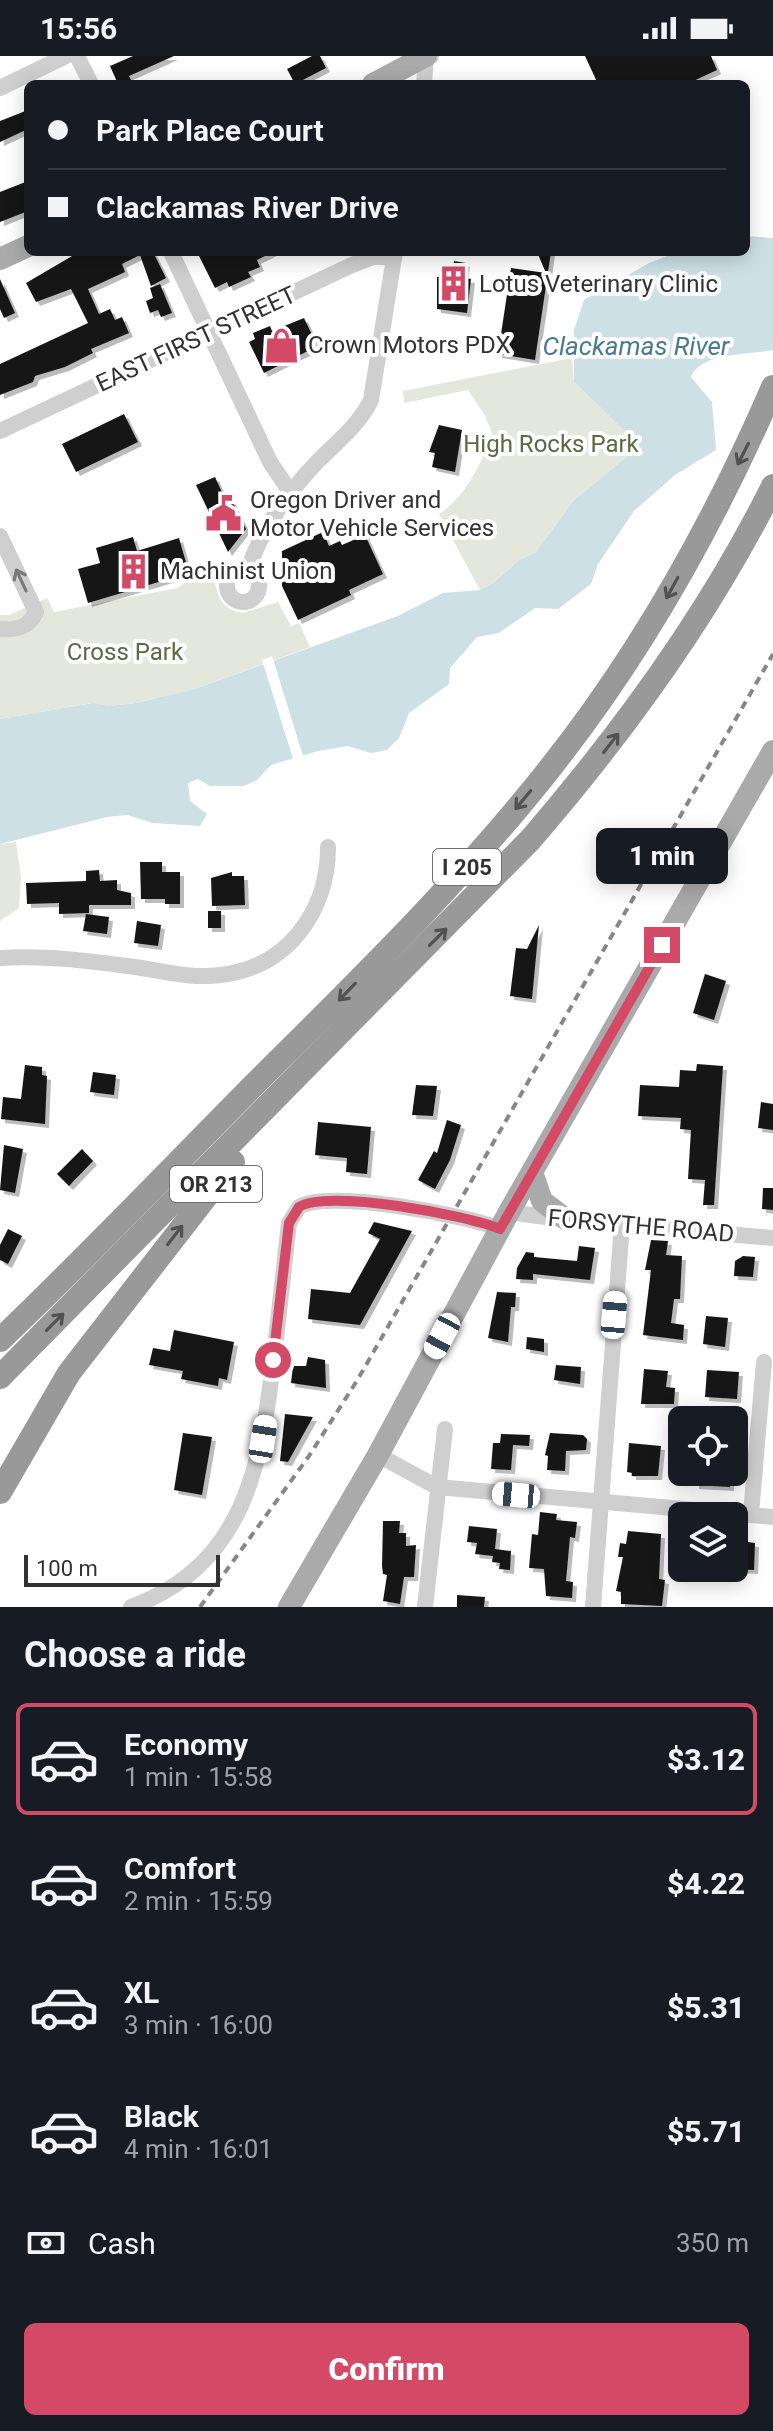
<!DOCTYPE html>
<html lang="en">
<head>
<meta charset="utf-8">
<style>
	:root { --surface:#171b24; --page:#242831; --text:#f1f3f6; --muted:#9ea1a6; --line:#363941; --accent:#d44a66 }
	body { margin:0; font-family:Roboto,sans-serif; background:var(--page); color:var(--text); height:100vh; display:flex; flex-direction:column; font-size:30px; white-space:nowrap }
	* { box-sizing:border-box; margin:0 }
	p { font-size:26px; color:var(--muted) }
	.icon { flex:none; width:44px; height:44px; fill:none; stroke:currentColor; stroke-width:2; stroke-linecap:round; stroke-linejoin:round }
	.map { position:relative; height:1551px; overflow:hidden }
	.sheet { display:flex; flex-direction:column; background:var(--surface); flex:1 }
	.sheet>* { flex:none }
	.top-card { position:absolute; left:24px; top:24px; width:726px; height:176px; border-radius:12px; box-shadow:0 4px 20px #0003; display:grid; align-content:center; height:176px; padding:0 24px; background:var(--surface) }
	.fabs { position:absolute; left:668px; top:1350px; display:grid; gap:16px }
	.fabs a { display:grid; place-items:center; width:80px; height:80px; border-radius:12px; background:var(--surface); box-shadow:0 4px 20px #0003; font-size:40px }
	.scale { position:absolute; left:24px; bottom:20px; width:196px; box-sizing:border-box; padding-left:8px; border:4px solid #323232; border-top:0; font-size:22px; line-height:28px; white-space:nowrap; color:#323232; -webkit-text-stroke:6px #fff; paint-order:stroke }
	.end { position:absolute; width:36px; height:36px; margin:-18px; border:10px solid #d44a66; background:#fff; box-shadow:0 0 0 4px #fff }
	.from { border-radius:50% }
	.bubble { position:absolute; height:56px; border-radius:12px; background:var(--surface); box-shadow:0 4px 20px #0003; font-size:26px; font-weight:800; line-height:56px; text-align:center }
	.car { position:absolute; width:24px; height:48px; margin:-24px -12px; border-radius:10px; box-shadow:0 0 6px 2px #0007; background:linear-gradient(#fff 24%,#345 0 40%,#fff 0 76%,#345 0 86%,#fff 0) }
	.top-card b { display:flex; align-items:center; gap:28px; height:76px; font-size:30px }
	.top-card b+b { border-top:2px solid var(--line) }
	.top-card i { width:20px; height:20px; background:var(--text) }
	ul { padding:0; list-style:none }
	li { display:flex; align-items:center; gap:24px; height:112px; margin:0 16px 12px; padding:0 8px; border:4px solid transparent; border-radius:12px }
	li div { flex:1 }
	li b { display:block; font-size:30px }
	li em { font-style:normal; font-weight:800 }
	li.selected { border-color:var(--accent) }
	li>.icon { width:72px; height:72px; stroke-width:1.5 }
	h2 { padding:0 24px; font-size:36px; line-height:96px }
	.pay { display:flex; align-items:center; gap:20px; height:88px; padding:0 24px; font-size:30px }
	.pay p { margin-inline-start:auto }
	.primary-button { display:flex; gap:16px; margin-top:auto; padding:16px 24px }
	.primary-button a { flex:1; height:92px; border-radius:12px; background:var(--accent); color:#fff; font-size:32px; font-weight:800; line-height:92px; text-align:center }
	.status { display:flex; justify-content:space-between; align-items:center; height:56px; padding:0 40px; background:var(--surface); direction:ltr }
	.status svg { height:22px; fill:currentColor }
	.map>svg:first-child { display:block }
</style>
</head>
<body>
<div class="status"><b>15:56</b><svg viewBox="0 0 49 12"><path d="M0 12V9h3v3zM5 12V6h3v6zM10 12V3h3v9zM15 12V0h3v12zM26 1h20v11H26zM47 4h2v5h-2z"/></svg></div>
<div class="map">
<svg width="773" height="1551" viewBox="0 0 773 1551">
	<defs>
		<filter id="shadow"><feDropShadow dx="4" dy="4" stdDeviation="0" flood-color="#0004"/></filter>
	</defs>
	<rect width="100%" height="100%" fill="#fff"/>
	<g fill="#e4e8dc">
		<path d="M572 302 574 326 632 382 635 394 574 444 536 496 519 504 493 527 480 534 439 458C465 442 481 407 493 379L484 358 468 334 404 347 403 335Z"/>
		<path d="M210 512C220 532 213 552 243 557L278 546 291 570 299 567 310 591 195 633 136 647 110 650 92 647 0 663V559H9L47 542 54 556 177 532Z"/>
		<polygon points="16,786 21,821 19,852 0,865 0,788"/>
	</g>
	<path fill="#cce0e6" d="M746 180 773 182V294C750 299 700 296 691 321L712 346 716 394 675 419 634 455 598 508 591 528 558 553 535 552 499 577 477 581 450 612 449 628 409 657 399 682 387 694 371 697 348 690 318 695 271 709 257 724 244 730H210L198 723 188 727 190 745 207 758 200 770 153 767 127 759 107 761 0 788V663L93 647 110 650 136 647 195 633 398 560 443 537 480 534 493 527 519 504 536 496 574 444 635 394 632 382 574 326V274L584 244 649 207 678 196H746Z"/>
	<polygon fill="#fff" points="272,600 304,703 294,706 262,604"/>
	<g fill="#191919" filter="url(#shadow)">
		<polygon points="133,0 174,0 129,20 133,28 118,28 110,10"/>
		<polygon points="312,0 320,0 326,12 295,28 287,13"/>
		<polygon points="585,0 711,0 717,14 687,28 598,28"/>
		<polygon points="28,54 28,73 0,86 0,65"/>
		<polygon points="28,125 28,155 0,166 0,136"/>
		<polygon points="79,196 153,196 166,222 151,230 140,199 122,208 125,216 88,233 99,258 110,253 115,264 122,261 129,277 91,293 93,297 65,311 35,320 33,326 0,339 0,308 88,267 71,233 36,246 26,227"/>
		<polygon points="197,196 273,196 257,204 260,211 248,216 251,221 229,231 227,226 215,232"/>
		<polygon points="537,196 551,196 535,304 498,298 511,212 546,217"/>
		<polygon points="454,205 466,207 464,222 471,223 467,257 437,253 437,221 452,218"/>
		<polygon points="0,223 15,257 4,262 0,253"/>
		<polygon points="160,228 172,257 161,261 158,254 150,257 146,245 153,242 150,232"/>
		<polygon points="304,262 315,285 314,292 264,317 249,286 255,283 253,277 270,270 272,275"/>
		<polygon points="124,358 138,386 76,416 62,388"/>
		<polygon points="439,369 462,374 455,416 432,411 435,397 429,396"/>
		<polygon points="215,421 225,443 230,441 246,473 228,496 196,429"/>
		<polygon points="323,476 329,490 340,485 342,489 365,479 383,518 349,534 351,539 298,564 282,530 282,495"/>
		<polygon points="133,481 137,495 179,482 189,517 88,547 78,513 100,507 96,492"/>
		<polygon points="140,806 162,806 162,816 180,816 180,848 165,848 165,843 141,843"/>
		<polygon points="99,814 100,825 117,824 117,834 131,837 131,849 89,849 89,857 59,858 59,847 27,848 26,827 86,825 86,815"/>
		<polygon points="232,816 232,820 244,820 245,849 212,850 211,822"/>
		<rect x="208" y="855" width="13" height="17"/>
		<polygon points="86,858 109,861 107,878 83,875"/>
		<polygon points="137,865 161,869 158,890 134,887"/>
		<polygon points="539,869 532,943 510,940 516,892 527,893"/>
		<polygon points="705,918 726,925 714,964 693,957"/>
		<polygon points="697,1008 723,1010 714,1149 703,1149 705,1124 688,1123 691,1074 680,1073 681,1062 638,1060 640,1029 679,1031 680,1014 696,1015"/>
		<polygon points="25,1009 42,1011 42,1019 47,1020 45,1068 1,1063 3,1041 21,1043"/>
		<polygon points="93,1016 116,1019 114,1039 90,1036"/>
		<polygon points="416,1029 437,1030 433,1060 412,1059"/>
		<polygon points="761,1046 773,1048 773,1074 758,1072"/>
		<polygon points="447,1064 461,1069 450,1104 435,1133 418,1124 434,1095 437,1097"/>
		<polygon points="318,1066 371,1071 367,1118 346,1116 347,1102 315,1099"/>
		<polygon points="4,1089 23,1093 15,1137 0,1134"/>
		<polygon points="82,1093 93,1105 69,1130 57,1118"/>
		<polygon points="763,1132 773,1132 773,1154 762,1153"/>
		<polygon points="374,1166 412,1175 360,1269 308,1263 311,1233 350,1237 380,1183 368,1177"/>
		<polygon points="8,1173 22,1180 8,1208 0,1204 0,1189"/>
		<polygon points="651,1184 668,1185 666,1199 682,1200 680,1243 674,1243 671,1267 684,1269 683,1284 643,1279 651,1214 645,1214"/>
		<polygon points="579,1190 595,1192 590,1224 533,1218 533,1224 516,1223 517,1212 526,1196 534,1197 534,1201 577,1205"/>
		<polygon points="743,1200 755,1201 753,1221 734,1220 735,1205"/>
		<polygon points="497,1236 516,1237 515,1251 511,1251 508,1286 488,1282"/>
		<polygon points="706,1260 728,1262 725,1291 703,1288"/>
		<polygon points="174,1274 234,1286 227,1324 219,1322 218,1330 181,1323 183,1315 149,1309 153,1292 170,1295"/>
		<polygon points="527,1281 544,1283 544,1296 526,1293"/>
		<polygon points="308,1301 325,1304 326,1332 291,1327 293,1310 306,1310"/>
		<polygon points="556,1309 581,1311 580,1328 554,1324"/>
		<polygon points="644,1313 668,1315 666,1331 675,1332 674,1348 641,1348"/>
		<polygon points="707,1314 739,1316 737,1343 705,1341"/>
		<polygon points="285,1358 313,1361 288,1406 280,1405"/>
		<polygon points="183,1377 212,1381 202,1439 174,1434"/>
		<polygon points="550,1377 583,1379 587,1383 586,1394 566,1395 565,1415 547,1414 548,1400 545,1399"/>
		<polygon points="501,1378 530,1379 529,1390 513,1389 511,1414 491,1413 493,1387 500,1387"/>
		<polygon points="629,1387 661,1390 658,1420 632,1420 632,1417 627,1416"/>
		<polygon points="695,1416 731,1416 730,1431 695,1429"/>
		<polygon points="540,1456 557,1458 556,1464 577,1466 575,1482 570,1481 566,1525 573,1526 572,1542 546,1540 544,1513 529,1512 532,1478 538,1479"/>
		<polygon points="383,1465 400,1465 399,1477 406,1477 406,1490 416,1489 414,1521 404,1521 400,1548 383,1545 387,1519 383,1518 382,1510"/>
		<polygon points="469,1470 497,1473 495,1493 511,1495 510,1514 499,1513 500,1507 492,1506 493,1500 475,1498 477,1487 467,1486"/>
		<polygon points="628,1475 661,1478 659,1523 665,1524 662,1550 621,1548 621,1536 616,1535 623,1501 618,1501 620,1487 626,1488"/>
		<polygon points="740,1485 755,1487 754,1514 734,1513 734,1489 739,1489"/>
		<polygon points="457,1539 485,1541 484,1551 457,1551"/>
	</g>
	<g fill="none" stroke-linecap="round" stroke-linejoin="round">
		<g stroke="#cfcfcf" stroke-width="16">
			<polyline points="77,0 91,28"/>
			<polyline points="424,28 426,2 431,0"/>
			<polyline points="0,32 66,0"/>
			<polyline points="171,196 270,406 291,437"/>
			<polyline points="0,375 352,209 373,201 394,201"/>
			<path d="M0 480 36 556C29 572 16 574 0 573"/>
			<circle cx="243" cy="530" r="16"/>
			<path d="M248 515C259 476 290 434 318 405 337 386 359 369 371 344L395 196"/>
			<path d="M0 902C45 899 90 905 135 911 162 915 192 923 220 919 287 912 328 856 328 791"/>
			<polyline points="509,1156 567,1164 773,1182"/>
			<polyline points="378,1399 437,1431 773,1461"/>
			<polyline points="751,1458 764,1306"/>
			<path d="M131 1551C246 1509 261 1407 274 1301 279 1257 284 1212 289 1167L299 1151C328 1133 466 1159 500 1173"/>
			<polyline points="425,1551 445,1373"/>
			<polyline points="593,1551 622,1169"/>
		</g>
		<g stroke="#aaa" stroke-width="22">
			<polyline points="373,28 426,0"/>
			<polyline points="0,203 28,190"/>
			<polyline points="532,1116 542,1145 567,1164"/>
			<polyline points="289,1551 378,1399 509,1156 773,695"/>
		</g>
		<g stroke="#999" stroke-width="24">
			<path d="M0 1284C84 1204 164 1120 246 1037 351 932 459 828 551 711 642 596 715 465 773 331"/>
			<path d="M0 1321 531 783C624 675 709 559 773 430"/>
			<polyline points="0,1436 69,1317 233,1106"/>
		</g>
		<polyline stroke="#878787" stroke-width="4" stroke-dasharray="8 6" stroke-linecap="butt" points="200,1551 309,1400 358,1323 773,598"/>
	</g>
	<defs><path id="oneway-shaft" d="M-6 0H5M1.5-3L5.5 0L1.5 3" fill="none" stroke-width="1.6" stroke-linecap="round" stroke-linejoin="round" transform="scale(2)"/></defs>
	<g stroke="#515151">
		<use href="#oneway-shaft" transform="translate(743 398) rotate(117)"/>
		<use href="#oneway-shaft" transform="translate(672 532) rotate(119)"/>
		<use href="#oneway-shaft" transform="translate(611 687) rotate(-52)"/>
		<use href="#oneway-shaft" transform="translate(523 744) rotate(130)"/>
		<use href="#oneway-shaft" transform="translate(438 881) rotate(-45)"/>
		<use href="#oneway-shaft" transform="translate(347 936) rotate(134)"/>
		<use href="#oneway-shaft" transform="translate(175 1179) rotate(-52)"/>
		<use href="#oneway-shaft" transform="translate(55 1266) rotate(-45)"/>
	</g>
	<use stroke="#797979" href="#oneway-shaft" transform="translate(21 524) rotate(-115)"/>
	<g fill="none" stroke-linecap="round" stroke-linejoin="round">
		<path stroke="#d44a66" stroke-width="10" d="M273 1304 289 1167 299 1151C328 1133 467 1159 500 1173L662 889"/>
	</g>
	<defs>
		<symbol id="building-bare" viewBox="-9 -9 18 18"><path d="M-4-6H4V6H1V3H-1V6H-4ZM-2.5-4.3h1.7v1.8h-1.7ZM.8-4.3h1.7v1.8H.8ZM-2.5-1h1.7V.8h-1.7ZM.8-1h1.7V.8H.8Z" fill="#d44a66" stroke="#fff" stroke-width="2.5" paint-order="stroke"/></symbol>
		<symbol id="shop-bare" viewBox="-9 -9 18 18"><path d="M-5-2.5h2.3a2.7 3.5 0 0 1 5.4 0H5L5.5 6h-11ZM-1.5-2.5h3a1.5 2.3 0 0 0-3 0Z" fill="#d44a66" stroke="#fff" stroke-width="2.5" paint-order="stroke"/></symbol>
		<symbol id="civic-bare" viewBox="-9 -9 18 18"><path d="M-.6-6.5H3V-4.5H.6V-3L4-1V1h2V6H-6V1h2V-1L-.6-3ZM-1.2 2.5V6h2.4V2.5Z" fill="#d44a66" stroke="#fff" stroke-width="2.5" paint-order="stroke"/></symbol>
	</defs>
	<g fill-rule="evenodd">
		<use href="#building-bare" x="428" y="202" width="51" height="51"/>
		<use href="#shop-bare" x="256" y="264" width="51" height="51"/>
		<use href="#civic-bare" x="198" y="432" width="51" height="51"/>
		<use href="#building-bare" x="108" y="490" width="51" height="51"/>
	</g>
	<g text-anchor="middle" stroke-width="8" stroke-linejoin="round" paint-order="stroke">
		<g fill="#fff" stroke="#707070" stroke-width="2">
			<rect x="433" y="793" width="68" height="36" rx="6"/>
			<rect x="170" y="1110" width="92" height="36" rx="6"/>
		</g>
		<g font-size="22" font-weight="bold" fill="#323232">
			<text x="467" y="819">I 205</text>
			<text x="216" y="1136">OR 213</text>
		</g>
		<g font-size="24" fill="#323232" stroke="#fff" text-anchor="start">
			<text x="479" y="236">Lotus Veterinary Clinic</text>
			<text x="308" y="297">Crown Motors PDX</text>
			<text x="250" y="452">Oregon Driver and<tspan x="250" dy="28">Motor Vehicle Services</tspan></text>
			<text x="160" y="523">Machinist Union</text>
		</g>
		<g font-size="24" fill="#323232" stroke="#fff">
			<text transform="translate(196 283) rotate(-25)" y="8">EAST FIRST STREET</text>
			<text transform="translate(641 1170) rotate(5)" y="8">FORSYTHE ROAD</text>
		</g>
		<g font-size="24" fill="#5b6a43" stroke="#fff">
			<text x="551" y="396">High Rocks Park</text>
			<text x="125" y="604">Cross Park</text>
		</g>
		<g font-size="26" font-style="italic" fill="#487b8d" stroke="#fff">
			<text x="636" y="299">Clackamas River</text>
		</g>
	</g>
</svg>
<div class="fabs">
<a><svg class="icon" aria-label="locate" viewBox="0 0 24 24"><circle cx="12" cy="12" r="6"/><path d="M12 2v4M12 18v4M2 12h4M18 12h4"/></svg></a>
<a><svg class="icon" aria-label="layers" viewBox="0 0 24 24"><path d="M12 4l9 5-9 5-9-5zM3 14l9 5 9-5"/></svg></a>
</div>
<div class="scale">100 m</div>
<i class="end from" style="left:273px;top:1304px"></i>
<i class="end" style="left:662px;top:889px"></i>
<div class="bubble" style="left:596px;top:772px;width:132px">1 min</div>
<i class="car" style="left:614px;top:1259px;rotate:5deg"></i>
<i class="car" style="left:442px;top:1280px;rotate:208deg"></i>
<i class="car" style="left:263px;top:1383px;rotate:9deg"></i>
<i class="car" style="left:516px;top:1439px;rotate:275deg"></i>
<div class="top-card">
<b><i class="from"></i>Park Place Court</b>
<b><i></i>Clackamas River Drive</b>
</div>
</div>
<section class="sheet">
<h2>Choose a ride</h2>
<ul>
<li class="selected"><svg class="icon" aria-label="car" viewBox="0 0 24 24"><path d="M5 17H2v-5l4-1 3-4h7l3 4 3 1v5h-3M9 17h6M6 11h13"/><circle cx="7" cy="17" r="2"/><circle cx="17" cy="17" r="2"/></svg><div><b>Economy</b><p>1 min · 15:58</p></div><em>$3.12</em></li>
<li><svg class="icon" aria-label="car" viewBox="0 0 24 24"><path d="M5 17H2v-5l4-1 3-4h7l3 4 3 1v5h-3M9 17h6M6 11h13"/><circle cx="7" cy="17" r="2"/><circle cx="17" cy="17" r="2"/></svg><div><b>Comfort</b><p>2 min · 15:59</p></div><em>$4.22</em></li>
<li><svg class="icon" aria-label="car" viewBox="0 0 24 24"><path d="M5 17H2v-5l4-1 3-4h7l3 4 3 1v5h-3M9 17h6M6 11h13"/><circle cx="7" cy="17" r="2"/><circle cx="17" cy="17" r="2"/></svg><div><b>XL</b><p>3 min · 16:00</p></div><em>$5.31</em></li>
<li><svg class="icon" aria-label="car" viewBox="0 0 24 24"><path d="M5 17H2v-5l4-1 3-4h7l3 4 3 1v5h-3M9 17h6M6 11h13"/><circle cx="7" cy="17" r="2"/><circle cx="17" cy="17" r="2"/></svg><div><b>Black</b><p>4 min · 16:01</p></div><em>$5.71</em></li>
</ul>
<div class="pay"><svg class="icon" aria-label="cash" viewBox="0 0 24 24"><path d="M3 7h18v10H3z"/><circle cx="12" cy="12" r="2"/></svg>Cash<p>350 m</p></div>
<div class="primary-button"><a>Confirm</a></div>
</section>
</body>
</html>
